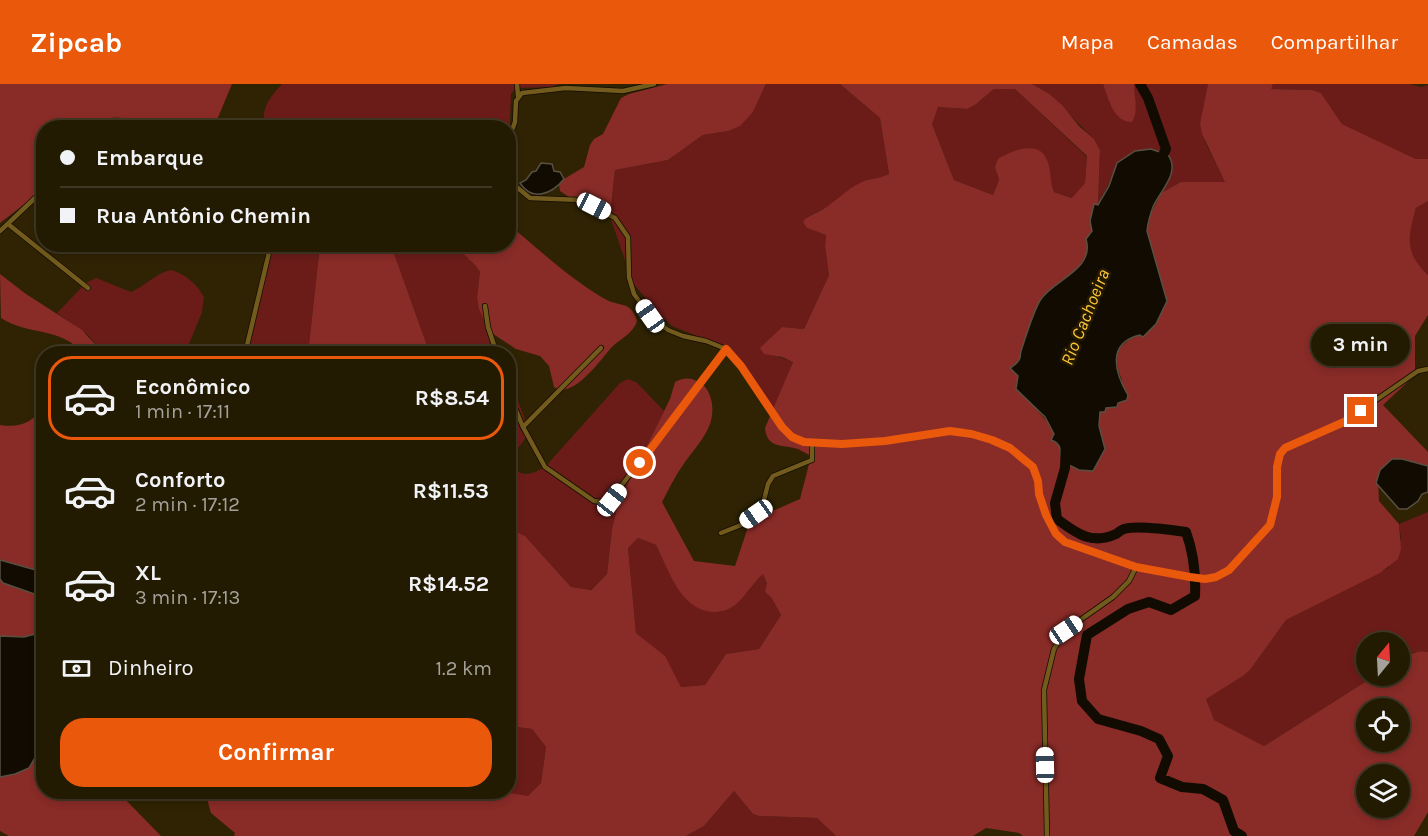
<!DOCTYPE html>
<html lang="pt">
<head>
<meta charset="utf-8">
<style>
	:root { --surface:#231a02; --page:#2b230c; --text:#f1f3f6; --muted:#a3a199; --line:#403824; --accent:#ea580c }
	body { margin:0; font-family:Karla,sans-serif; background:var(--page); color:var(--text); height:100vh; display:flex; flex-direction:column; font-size:22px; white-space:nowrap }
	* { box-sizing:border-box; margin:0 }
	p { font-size:20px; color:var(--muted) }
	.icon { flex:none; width:33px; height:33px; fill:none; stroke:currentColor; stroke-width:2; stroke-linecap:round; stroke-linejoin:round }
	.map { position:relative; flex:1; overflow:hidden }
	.sheet { position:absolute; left:36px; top:262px; width:480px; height:453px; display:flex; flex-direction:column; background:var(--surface); border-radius:24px; box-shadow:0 3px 9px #0003,0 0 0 2px var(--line) }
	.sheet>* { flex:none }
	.banner { position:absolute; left:36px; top:36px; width:480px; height:132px; border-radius:24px; box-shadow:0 3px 9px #0003,0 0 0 2px var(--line); display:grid; align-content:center; height:132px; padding:0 24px; background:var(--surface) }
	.needle { width:39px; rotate:18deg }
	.tools { position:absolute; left:1356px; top:548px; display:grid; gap:12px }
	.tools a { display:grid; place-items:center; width:54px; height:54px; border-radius:50%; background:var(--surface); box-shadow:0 3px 9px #0003,0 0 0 2px var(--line); font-size:30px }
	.end { position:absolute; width:27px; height:27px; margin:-14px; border:8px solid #ea580c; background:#fff; box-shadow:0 0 0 3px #fff }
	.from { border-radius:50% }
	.bubble { position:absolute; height:42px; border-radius:21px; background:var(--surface); box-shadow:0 3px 9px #0003,0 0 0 2px var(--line); font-size:20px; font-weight:700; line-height:42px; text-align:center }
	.car { position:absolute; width:18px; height:36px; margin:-18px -9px; border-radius:8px; box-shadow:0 0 4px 2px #0007; background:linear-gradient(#fff 24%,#345 0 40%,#fff 0 76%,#345 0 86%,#fff 0) }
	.banner b { display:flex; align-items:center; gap:21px; height:57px; font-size:22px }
	.banner b+b { border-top:2px solid var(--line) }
	.banner i { width:15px; height:15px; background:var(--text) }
	ul { padding:10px 0 0; list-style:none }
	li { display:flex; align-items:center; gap:18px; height:84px; margin:0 12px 9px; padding:0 12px; border:3px solid transparent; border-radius:24px }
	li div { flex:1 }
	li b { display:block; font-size:22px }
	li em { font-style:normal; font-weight:700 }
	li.on { border-color:var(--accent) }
	li>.icon { width:54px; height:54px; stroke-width:1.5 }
	.pay { display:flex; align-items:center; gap:15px; height:66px; padding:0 24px; font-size:22px }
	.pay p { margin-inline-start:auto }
	.cta { display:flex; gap:12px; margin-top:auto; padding:12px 24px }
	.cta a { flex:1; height:69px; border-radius:24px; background:var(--accent); color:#fff; font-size:24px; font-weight:700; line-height:69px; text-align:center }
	header { display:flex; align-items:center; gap:36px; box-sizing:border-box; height:84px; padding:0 30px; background:var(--accent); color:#fff }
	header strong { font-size:28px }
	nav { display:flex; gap:33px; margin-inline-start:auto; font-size:21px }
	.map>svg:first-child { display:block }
</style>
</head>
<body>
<header>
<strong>Zipcab</strong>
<nav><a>Mapa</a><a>Camadas</a><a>Compartilhar</a></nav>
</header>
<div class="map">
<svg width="1428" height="752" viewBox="0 0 1428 752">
	<rect width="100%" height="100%" fill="#2f2303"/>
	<g fill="#6b1c19">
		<path d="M282 0H558L552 3 516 4 511 10 509 61 508 44H265C260 25 270 13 282 0Z"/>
		<path d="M766 0H840L880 34 889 90 879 95H871L829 122 807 133V144L826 151 825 162 829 191 804 245 782 243 761 264C771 272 781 273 793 278L773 327 732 270 717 260 672 242 658 229 633 199 608 127 612 115 615 86 668 76 703 51 728 47 753 28Z"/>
		<polygon points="1032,0 1103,0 1118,33 1134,4 1134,0 1208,0 1200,39 1205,58 1226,99 1181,98 1161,109 1171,91 1115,88 1098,120 1100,66 1094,55 1048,9"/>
		<polygon points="1273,0 1409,0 1421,3 1428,1 1428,75 1416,75 1342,40 1321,9 1312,6 1270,5"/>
		<polygon points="994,5 1015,5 1087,73 1085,99 1073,114 1054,108 1051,100 1046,74 1030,64 1004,71 997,91 999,96 993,111 954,96 932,40 937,23 967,25 975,21"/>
		<path d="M1428 117V191C1403 168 1408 154 1416 124Z"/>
		<polygon points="272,161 320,161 308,270 246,270"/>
		<polygon points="391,161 454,161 476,182 480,188 477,213 499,270 430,270"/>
		<path d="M171 186C185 190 197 200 204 213L202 228 185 270H104L88 251 57 229 86 199 96 194 131 208C145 202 156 189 171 186Z"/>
		<path d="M508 295C514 309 527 334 527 348 526 360 511 366 513 377 516 397 535 390 546 382L620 299 628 295 636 298 641 303 664 327 618 420 612 445 607 490 590 506 571 503 525 452 509 444Z"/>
		<polygon points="1428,428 1428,568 1414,568 1400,576 1400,558 1366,558 1366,591 1376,591 1264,662 1213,636 1206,614 1243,592 1250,586 1286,536 1388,484 1401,454 1399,440"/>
		<polygon points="638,454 656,461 682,510 746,510 763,489 771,513 781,531 759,565 726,570 705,601 681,603 664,572 636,549 628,464"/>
		<polygon points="509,642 532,645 546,663 541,699 528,713 503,708 508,708"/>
		<polygon points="734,707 753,730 759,732 817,734 836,752 686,752 704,742"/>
	</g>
	<g fill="#892b27" fill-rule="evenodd">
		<path d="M0 0H232L214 43 170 41 130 43 123 34C111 32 104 36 94 41 85 39 56 43 44 44L43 102 31 115 0 139Z"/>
		<polygon points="667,0 766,0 753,28 740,42 728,47 703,51 668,76 615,86 611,123 608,127 572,115 560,107 559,101 564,95 584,83 590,61 594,55 603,50 621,14 629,10"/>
		<path d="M840 0H1032L1048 9 1062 21 1079 42 1094 55 1100 66 1098 120 1087 170 1077 185 1059 198 1037 326 1050 341 1067 377 1103 356C1093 325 1104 321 1122 296 1110 267 1119 260 1146 247L1151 162 1147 147 1148 136 1161 109 1181 98H1225L1202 50 1200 39 1208 0H1273L1271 5 1312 6 1321 9 1342 40 1416 75H1428V117L1416 124C1408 154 1404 168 1428 191V231L1415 252V286L1413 293 1383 321 1428 368V391L1378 397 1379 417 1399 440 1401 465 1398 475 1380 489 1286 536 1250 586 1243 592 1206 615 1214 636 1264 662 1376 591H1400V576C1409 570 1417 566 1428 568V728L1414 752H1023L1019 749 986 744 973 752H836L817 734 759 732 753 730 734 707 704 742 686 752H234L235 749 211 729 205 708H404L437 717 477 708H503L528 712 541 699 546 663 532 645 509 642V444L525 452 571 503 591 506 607 490 612 445 618 420 670 315 675 298C682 294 689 293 697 297 705 301 709 307 711 315 718 343 697 360 683 381 675 392 669 405 662 418L694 477 735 482 749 440 759 433 800 415 811 372C807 370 802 367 798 365 782 360 767 365 765 344L793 278 782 273 764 270 760 264 782 243 804 245 829 191 825 162 826 151 807 144 803 138C807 132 812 131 818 128 834 120 846 105 862 98 871 94 880 95 889 90L880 34ZM994 5H1015L1087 72 1085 99 1072 114 1054 108C1049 97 1052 85 1046 74 1038 56 1010 67 998 75L995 83 999 96 993 111 954 96 932 40 938 23 967 25 975 21ZM638 454 656 461C669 486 680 526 713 528 721 528 728 526 735 521 746 512 753 499 763 490L767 500 765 508 771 513 781 531 759 565 726 570 705 601 681 603 665 572 636 549 628 464ZM1366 624H1400V657H1366ZM1366 690H1400V723H1366Z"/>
		<path d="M1103 0H1134C1134 12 1139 27 1132 38 1113 38 1109 15 1103 0Z"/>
		<path d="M509 141C540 166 570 195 605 215 621 224 631 216 637 237 633 250 621 254 612 263 600 276 573 316 554 303L549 282 540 272 516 265 490 248 479 225 477 213 480 188 476 182 454 161 508 160Z"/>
		<polygon points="320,161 391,161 430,270 308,270"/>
		<path d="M0 190 26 210 82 246 104 270H84C60 242 28 252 1 234Z"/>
		<path d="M43 325V548C29 552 15 555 0 552V341C20 344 30 339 43 325Z"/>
		<polygon points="43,647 44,708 118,708 161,752 9,752 0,747 0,693"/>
	</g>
	<g fill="#110b02" stroke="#585041" stroke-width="1.5">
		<path d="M1151 65 1168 71C1181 88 1160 107 1153 123 1150 131 1148 138 1147 147L1167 217 1156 240 1143 253 1140 251C1106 259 1115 289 1128 311L1127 316 1118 319 1117 323 1106 324 1105 328H1100L1099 342 1105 365 1093 387 1079 386 1069 381 1065 373 1060 372C1062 364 1058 358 1051 356L1054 350 1045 333 1016 305 1018 292 1010 284C1013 282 1017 280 1019 276 1021 273 1020 270 1021 267 1025 255 1034 225 1041 215 1055 195 1095 185 1086 155L1092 147 1090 137 1094 120 1098 121 1109 102 1117 79 1135 67Z"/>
		<path d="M541 79 552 80 554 87 560 88 564 95C552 110 532 118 520 99L526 96 532 88 536 87Z"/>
		<polygon points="1392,375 1402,375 1428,382 1428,408 1422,410 1418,417 1407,425 1399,425 1376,399 1380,386"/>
		<polygon points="0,476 43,488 43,513 3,499 0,495"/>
		<polygon points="43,548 43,660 29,684 15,690 0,693 0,552 24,553"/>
	</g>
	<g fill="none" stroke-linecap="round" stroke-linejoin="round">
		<g stroke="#110b02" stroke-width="10">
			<polyline points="1140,0 1148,14 1166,65 1162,73 1156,77"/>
			<path d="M1066 359 1065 384 1055 419 1057 435C1077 450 1092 461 1116 450 1119 448 1121 446 1124 445 1137 441 1172 446 1186 448 1194 470 1196 489 1195 512L1171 526 1149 518 1128 525 1087 551 1079 595 1082 617 1098 635 1141 647 1159 655 1168 672 1160 694 1182 703 1203 705 1223 716 1234 747 1242 752"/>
		</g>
		<defs>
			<g id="minor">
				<polyline points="517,0 518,12"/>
				<polyline points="508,57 515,38 516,17 522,9 566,4 623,7 654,0"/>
				<polyline points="508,96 530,114 581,116 615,134 628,153 629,193 634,210 650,232 668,246 683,252 706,257 726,265 741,282 782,343 792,353 804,358 842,360 886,357 950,347 972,349 992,356 1009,364 1033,383 1038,397 1039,410 1046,431 1056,450 1065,458 1136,483 1205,495 1216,493 1229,486 1270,441 1277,413 1277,383 1280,370 1285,364 1344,338 1418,287 1428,285"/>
				<polyline points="8,140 88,204"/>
				<polyline points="0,147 35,114 44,110"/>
				<polyline points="485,222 488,243 497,270"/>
				<polyline points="245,270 271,160"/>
				<polyline points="508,307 523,343 545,383 594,417 608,419 726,265"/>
				<polyline points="523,343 601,264"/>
				<polyline points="721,449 741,441 762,424 768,400 773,392 812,376 812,359"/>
				<polyline points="1047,752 1044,606 1054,565 1066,546 1113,513 1129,497 1136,483"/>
			</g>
		</defs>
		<use href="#minor" stroke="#140d00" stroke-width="6"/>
		<use href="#minor" stroke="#735b1d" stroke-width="4.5"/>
	</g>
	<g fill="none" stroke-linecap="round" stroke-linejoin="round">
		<polyline stroke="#ea580c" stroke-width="8" points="640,379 726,265 741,282 782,343 792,353 804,358 842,360 885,357 950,347 972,350 992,356 1010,364 1033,383 1038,397 1039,410 1046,431 1056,450 1065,458 1136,483 1190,493 1205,495 1216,493 1229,486 1270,441 1277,413 1277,383 1280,370 1285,364 1344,338 1361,327"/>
	</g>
	<g text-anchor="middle" stroke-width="5" stroke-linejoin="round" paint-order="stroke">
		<g font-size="18" font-style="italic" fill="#fac536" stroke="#251900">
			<text transform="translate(1085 233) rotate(-68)" y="6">Rio Cachoeira</text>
		</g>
	</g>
</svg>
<div class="tools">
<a><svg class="needle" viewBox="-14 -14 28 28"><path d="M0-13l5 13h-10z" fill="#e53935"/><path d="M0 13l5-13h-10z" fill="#a3a199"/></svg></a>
<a><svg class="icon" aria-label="locate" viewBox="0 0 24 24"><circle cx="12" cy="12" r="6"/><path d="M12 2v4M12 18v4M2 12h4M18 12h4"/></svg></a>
<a><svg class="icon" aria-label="layers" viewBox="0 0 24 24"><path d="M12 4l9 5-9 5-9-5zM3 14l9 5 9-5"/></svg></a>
</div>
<i class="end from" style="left:640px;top:379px"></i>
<i class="end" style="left:1361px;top:327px"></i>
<div class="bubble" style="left:1311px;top:240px;width:99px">3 min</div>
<i class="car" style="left:594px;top:122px;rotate:117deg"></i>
<i class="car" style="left:650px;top:232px;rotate:325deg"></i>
<i class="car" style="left:612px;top:416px;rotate:38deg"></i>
<i class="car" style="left:756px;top:430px;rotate:235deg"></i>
<i class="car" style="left:1066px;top:546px;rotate:56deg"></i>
<i class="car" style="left:1045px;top:681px;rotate:359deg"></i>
<div class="banner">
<b><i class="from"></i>Embarque</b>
<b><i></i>Rua Antônio Chemin</b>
</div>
<section class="sheet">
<ul>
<li class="on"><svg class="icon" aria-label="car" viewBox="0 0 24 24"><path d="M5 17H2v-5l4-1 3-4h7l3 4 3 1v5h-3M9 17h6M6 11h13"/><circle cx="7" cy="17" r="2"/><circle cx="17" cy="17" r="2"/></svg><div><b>Econômico</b><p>1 min · 17:11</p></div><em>R$8.54</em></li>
<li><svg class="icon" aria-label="car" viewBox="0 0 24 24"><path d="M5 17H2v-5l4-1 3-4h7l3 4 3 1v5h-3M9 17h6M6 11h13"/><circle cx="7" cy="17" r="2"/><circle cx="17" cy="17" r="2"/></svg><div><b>Conforto</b><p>2 min · 17:12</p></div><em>R$11.53</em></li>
<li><svg class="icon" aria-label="car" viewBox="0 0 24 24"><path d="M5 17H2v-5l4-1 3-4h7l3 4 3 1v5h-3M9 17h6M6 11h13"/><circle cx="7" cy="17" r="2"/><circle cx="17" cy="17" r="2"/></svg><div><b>XL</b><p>3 min · 17:13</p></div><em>R$14.52</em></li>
</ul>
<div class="pay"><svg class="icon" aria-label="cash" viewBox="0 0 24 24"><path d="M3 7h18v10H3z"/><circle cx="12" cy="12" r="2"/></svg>Dinheiro<p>1.2 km</p></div>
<div class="cta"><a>Confirmar</a></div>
</section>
</div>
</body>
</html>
